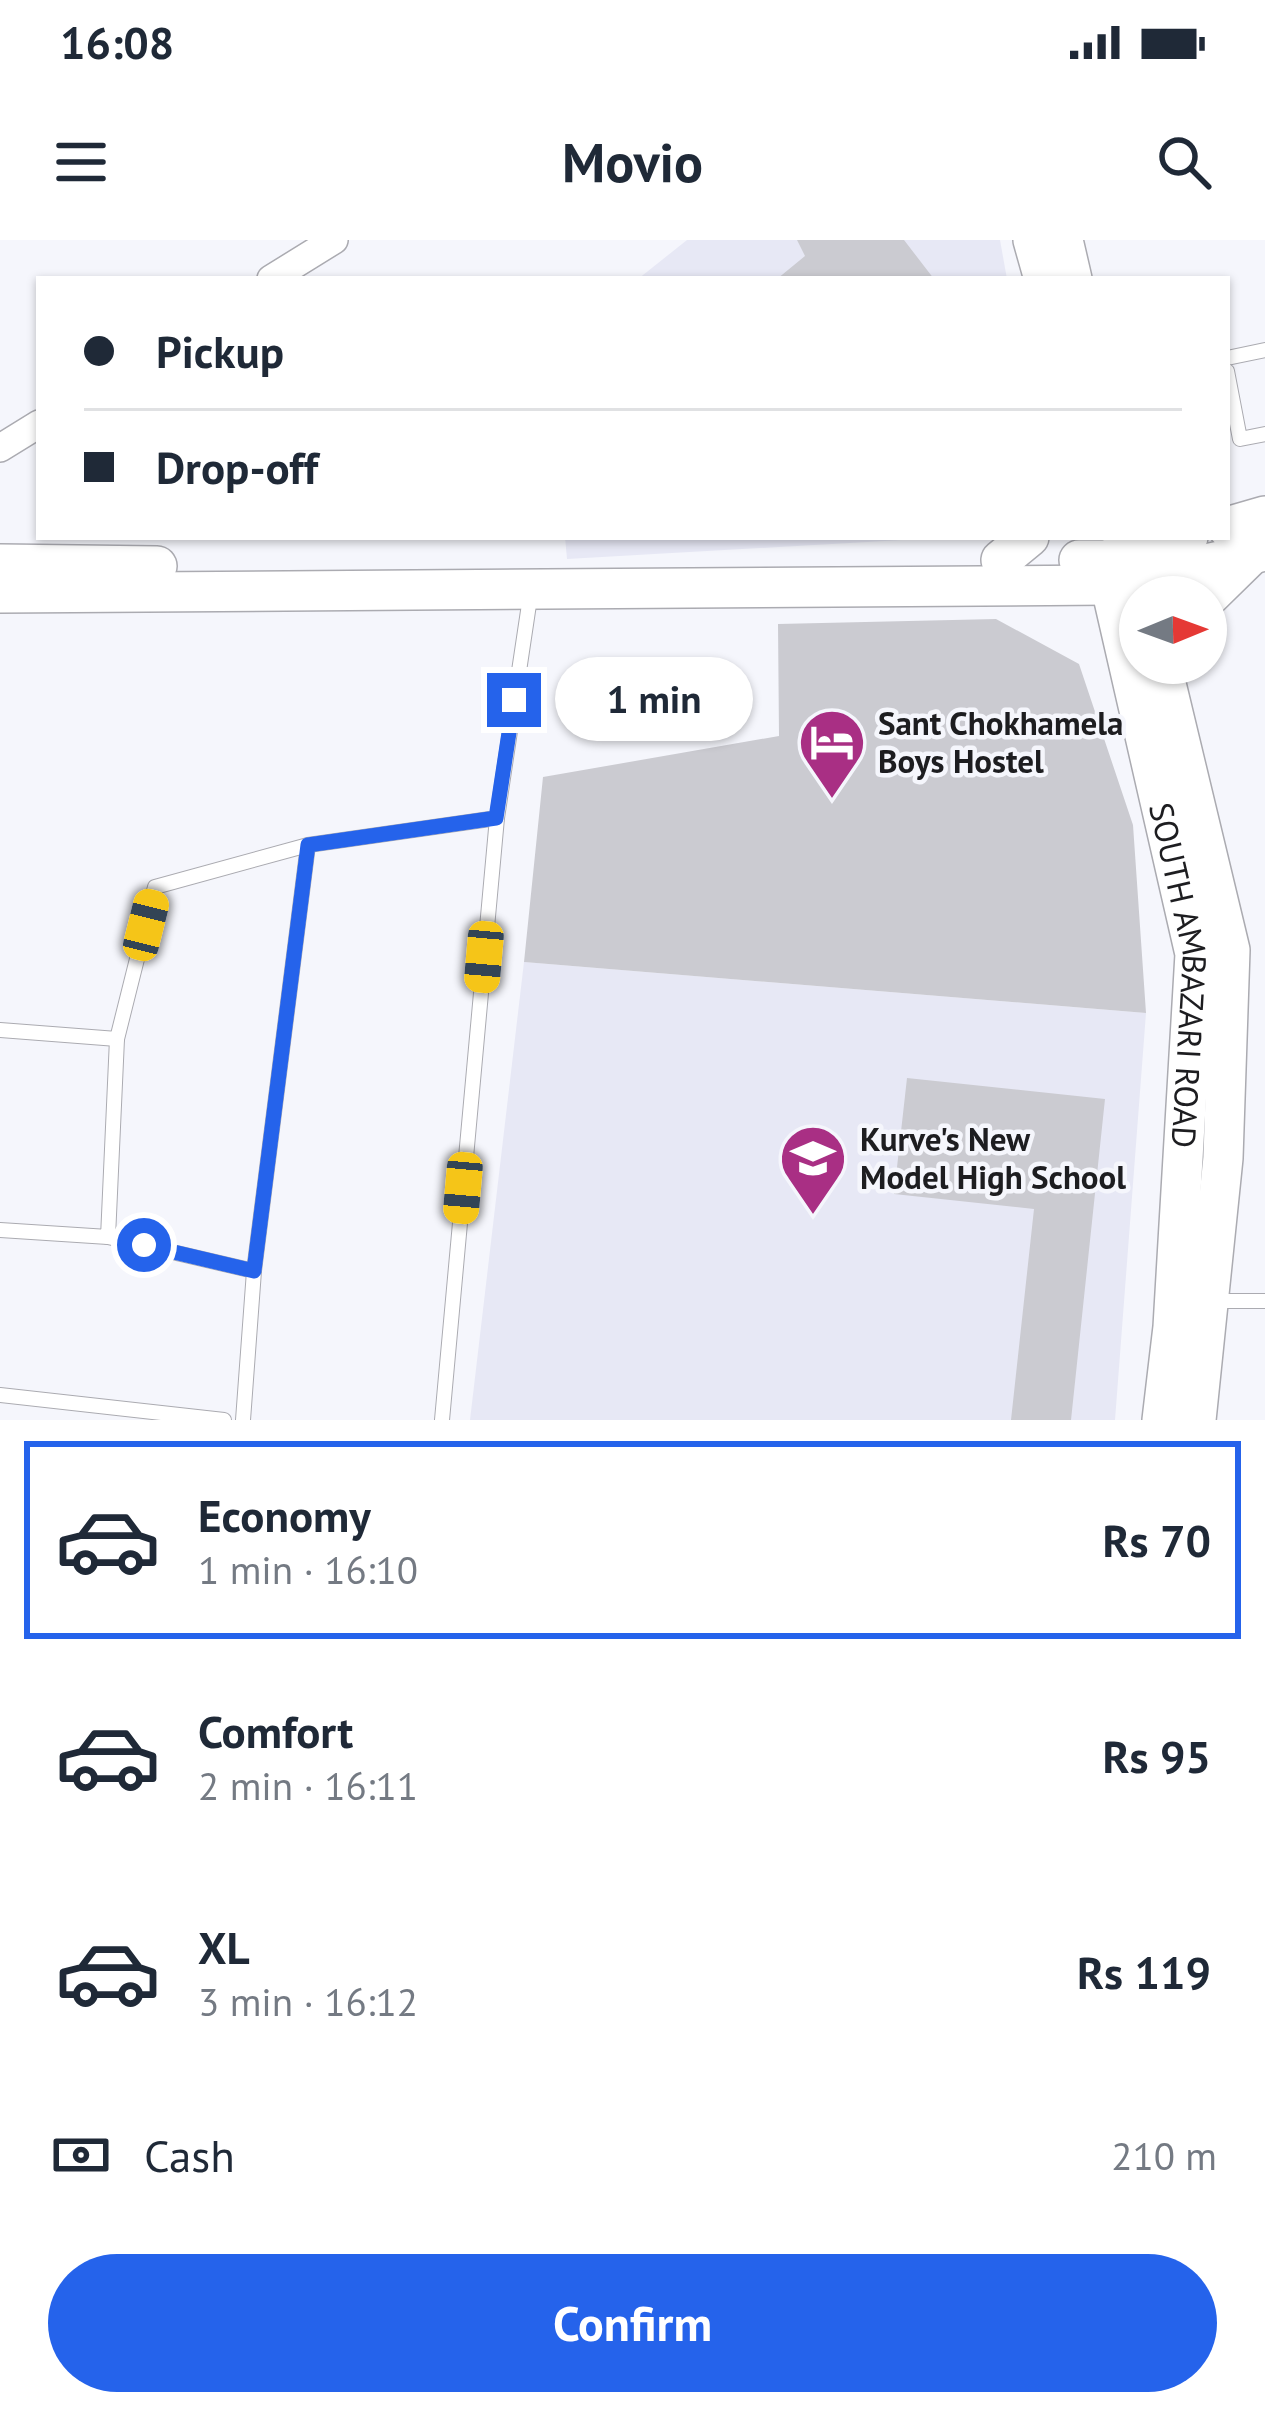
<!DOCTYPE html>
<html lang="en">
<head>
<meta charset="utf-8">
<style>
	:root { --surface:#fff; --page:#f2f2f3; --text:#1f2937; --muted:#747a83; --line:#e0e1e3; --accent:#2563eb }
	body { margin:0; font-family:"PT Sans",sans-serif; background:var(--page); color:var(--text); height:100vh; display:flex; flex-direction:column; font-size:45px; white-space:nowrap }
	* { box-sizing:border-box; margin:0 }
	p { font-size:39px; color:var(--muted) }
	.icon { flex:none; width:66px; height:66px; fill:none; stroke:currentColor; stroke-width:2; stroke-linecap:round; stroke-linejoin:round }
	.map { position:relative; height:1180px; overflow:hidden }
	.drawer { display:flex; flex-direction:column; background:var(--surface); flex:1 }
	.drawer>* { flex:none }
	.hud { position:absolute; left:36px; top:36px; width:1194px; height:264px; border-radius:0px; box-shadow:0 3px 9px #0004; display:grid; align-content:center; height:264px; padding:0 48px; background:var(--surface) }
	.needle { width:78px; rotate:89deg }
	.tools { position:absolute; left:1119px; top:336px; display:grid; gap:24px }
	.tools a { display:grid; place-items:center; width:108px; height:108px; border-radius:50%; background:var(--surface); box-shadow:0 3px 9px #0004; font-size:60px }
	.end { position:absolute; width:54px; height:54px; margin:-27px; border:15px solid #2563eb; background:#fff; box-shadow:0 0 0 6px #fff }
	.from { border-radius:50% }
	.bubble { position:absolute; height:84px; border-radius:42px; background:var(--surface); box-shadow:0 3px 9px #0004; font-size:39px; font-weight:700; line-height:84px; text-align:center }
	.car { position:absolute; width:36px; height:72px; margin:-36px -18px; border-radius:15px; box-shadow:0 0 9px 3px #0007; background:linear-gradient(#f5c518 24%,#345 0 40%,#f5c518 0 76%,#345 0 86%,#f5c518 0) }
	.hud b { display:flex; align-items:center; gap:42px; height:114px; font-size:45px }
	.hud b+b { border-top:3px solid var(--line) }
	.hud i { width:30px; height:30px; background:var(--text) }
	ul { padding:21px 0 0; list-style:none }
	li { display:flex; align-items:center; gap:36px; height:198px; margin:0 24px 18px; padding:0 24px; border:6px solid transparent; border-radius:0px }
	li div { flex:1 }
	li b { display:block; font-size:45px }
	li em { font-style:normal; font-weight:700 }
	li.selected { border-color:var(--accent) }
	li>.icon { width:108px; height:108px; stroke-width:1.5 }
	.pay { display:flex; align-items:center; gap:30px; height:132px; padding:0 48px; font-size:45px }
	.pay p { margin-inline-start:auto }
	.button { display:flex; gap:24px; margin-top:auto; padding:24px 48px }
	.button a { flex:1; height:138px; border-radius:72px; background:var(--accent); color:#fff; font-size:48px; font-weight:700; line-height:138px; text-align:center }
	.status { display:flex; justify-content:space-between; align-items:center; height:84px; padding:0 60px; background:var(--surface); direction:ltr }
	.status svg { height:33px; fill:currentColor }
	header { display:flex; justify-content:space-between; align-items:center; height:156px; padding:0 48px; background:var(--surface); font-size:54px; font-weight:700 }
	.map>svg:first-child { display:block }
</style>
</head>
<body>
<div class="status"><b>16:08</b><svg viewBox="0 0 49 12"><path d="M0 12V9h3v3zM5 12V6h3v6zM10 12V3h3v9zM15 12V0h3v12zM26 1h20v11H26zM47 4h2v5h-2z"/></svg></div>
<header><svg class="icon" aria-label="menu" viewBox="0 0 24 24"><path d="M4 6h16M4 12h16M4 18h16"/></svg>Movio<svg class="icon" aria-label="search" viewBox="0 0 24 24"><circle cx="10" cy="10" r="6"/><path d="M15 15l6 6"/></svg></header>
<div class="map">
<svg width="1265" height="1180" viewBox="0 0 1265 1180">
	<rect width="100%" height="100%" fill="#f5f6fc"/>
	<g fill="#e7e8f5">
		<polygon points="687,0 1000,0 1007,39 638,39"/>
		<polygon points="565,297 955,297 567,319"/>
		<polygon points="524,722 1146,773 1115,1180 470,1180"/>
	</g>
	<g fill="#cbcbd1">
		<polygon points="797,0 904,0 934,39 777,39 805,16"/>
		<polygon points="996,379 1079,424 1133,585 1146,773 524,722 543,537 779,496 778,384"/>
		<polygon points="711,429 719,471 601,496 591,456"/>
		<polygon points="907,838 1105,859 1071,1180 1011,1180 1034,969 894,954"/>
	</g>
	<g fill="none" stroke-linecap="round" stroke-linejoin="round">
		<defs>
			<g id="lane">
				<polyline points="1227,118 1265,110"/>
				<polyline points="1227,131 1240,199 1265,194"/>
				<polyline points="0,790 117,799 155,647 308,605 497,578 531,351"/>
				<polyline points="0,990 108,997 117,799"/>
				<polyline points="108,997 254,1031 308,605"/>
				<polyline points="1213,1061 1265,1061"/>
				<polyline points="0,1155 224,1180"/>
				<polyline points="243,1180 254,1031"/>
				<polyline points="442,1180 497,578"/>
			</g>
			<g id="street">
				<polyline points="271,39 334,0"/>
				<polyline points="0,208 39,184"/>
			</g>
			<g id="secondary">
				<polyline points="1033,0 1044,39"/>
				<polyline points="1063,0 1072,39"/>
				<polyline points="1227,287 1265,276"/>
				<polyline points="1001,320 1029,297"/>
				<polyline points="1079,320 1105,320 1188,297"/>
				<path id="s1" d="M1105 321 1195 714 1173 1087 1162 1180"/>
				<polyline points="0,324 157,326"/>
				<polyline points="0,353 1110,345 1265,311"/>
				<polyline points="1206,359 1252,314"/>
				<polyline points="1161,423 1230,710 1223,918 1196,1180"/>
			</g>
		</defs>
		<use href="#lane" stroke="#ababb1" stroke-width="16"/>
		<use href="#street" stroke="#ababb1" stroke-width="30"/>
		<use href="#secondary" stroke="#ababb1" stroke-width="42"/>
		<use href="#lane" stroke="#fff" stroke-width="14"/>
		<use href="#street" stroke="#fff" stroke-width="27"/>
		<use href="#secondary" stroke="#fff" stroke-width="39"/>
	</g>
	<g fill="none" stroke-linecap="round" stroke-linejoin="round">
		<polyline stroke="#2563eb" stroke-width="15" points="144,1005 254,1031 308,605 496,578 514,460"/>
	</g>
	<defs>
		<symbol id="hotel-pin" viewBox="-11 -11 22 30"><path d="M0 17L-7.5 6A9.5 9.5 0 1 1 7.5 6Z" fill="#a92f84" stroke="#f5f6fc"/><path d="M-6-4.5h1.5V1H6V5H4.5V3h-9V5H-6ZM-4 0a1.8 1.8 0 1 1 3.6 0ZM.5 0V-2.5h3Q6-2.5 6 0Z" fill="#fff"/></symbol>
		<symbol id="school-pin" viewBox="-11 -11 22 30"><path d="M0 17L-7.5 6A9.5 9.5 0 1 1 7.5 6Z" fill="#a92f84" stroke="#f5f6fc"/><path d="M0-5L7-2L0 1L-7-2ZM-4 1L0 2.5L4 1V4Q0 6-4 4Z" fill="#fff"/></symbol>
	</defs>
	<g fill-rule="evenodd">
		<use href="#hotel-pin" x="794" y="464" width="76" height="104"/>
		<use href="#school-pin" x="775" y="880" width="76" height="104"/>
	</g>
	<g text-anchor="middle" stroke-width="9" stroke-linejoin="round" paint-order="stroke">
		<g font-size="33" font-weight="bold" fill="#1d1d20" stroke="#f5f6fc" text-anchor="start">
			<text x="878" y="495">Sant Chokhamela<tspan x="878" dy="38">Boys Hostel</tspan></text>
			<text x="860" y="911">Kurve's New<tspan x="860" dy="38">Model High School</tspan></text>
		</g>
		<g font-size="33" fill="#1d1d20" stroke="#f5f6fc">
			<text dy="12" stroke="none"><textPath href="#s1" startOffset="423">SOUTH AMBAZARI ROAD</textPath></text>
		</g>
	</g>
</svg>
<div class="tools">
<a><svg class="needle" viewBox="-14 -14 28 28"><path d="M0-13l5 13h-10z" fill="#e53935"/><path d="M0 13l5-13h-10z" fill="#747a83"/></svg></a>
</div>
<i class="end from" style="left:144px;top:1005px"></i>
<i class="end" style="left:514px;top:460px"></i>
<div class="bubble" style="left:555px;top:417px;width:198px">1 min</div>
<i class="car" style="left:146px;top:685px;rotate:14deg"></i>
<i class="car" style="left:484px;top:717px;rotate:185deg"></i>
<i class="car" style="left:463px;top:948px;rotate:185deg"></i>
<div class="hud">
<b><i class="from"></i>Pickup</b>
<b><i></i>Drop-off</b>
</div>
</div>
<section class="drawer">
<ul>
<li class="selected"><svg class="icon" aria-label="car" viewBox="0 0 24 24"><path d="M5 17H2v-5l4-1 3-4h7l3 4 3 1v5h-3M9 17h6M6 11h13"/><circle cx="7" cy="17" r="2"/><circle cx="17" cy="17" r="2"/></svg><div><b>Economy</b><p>1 min · 16:10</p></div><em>Rs 70</em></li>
<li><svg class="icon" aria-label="car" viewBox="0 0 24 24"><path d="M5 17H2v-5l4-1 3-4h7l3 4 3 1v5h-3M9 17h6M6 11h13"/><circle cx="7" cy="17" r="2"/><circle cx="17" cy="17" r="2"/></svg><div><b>Comfort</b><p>2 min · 16:11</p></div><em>Rs 95</em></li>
<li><svg class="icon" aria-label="car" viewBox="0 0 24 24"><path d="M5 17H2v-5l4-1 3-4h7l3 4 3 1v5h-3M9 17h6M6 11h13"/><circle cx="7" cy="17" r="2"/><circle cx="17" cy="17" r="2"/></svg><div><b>XL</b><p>3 min · 16:12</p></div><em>Rs 119</em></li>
</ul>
<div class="pay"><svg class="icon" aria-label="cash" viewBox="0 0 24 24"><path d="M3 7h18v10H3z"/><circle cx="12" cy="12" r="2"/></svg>Cash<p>210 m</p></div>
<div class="button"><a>Confirm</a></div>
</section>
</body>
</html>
